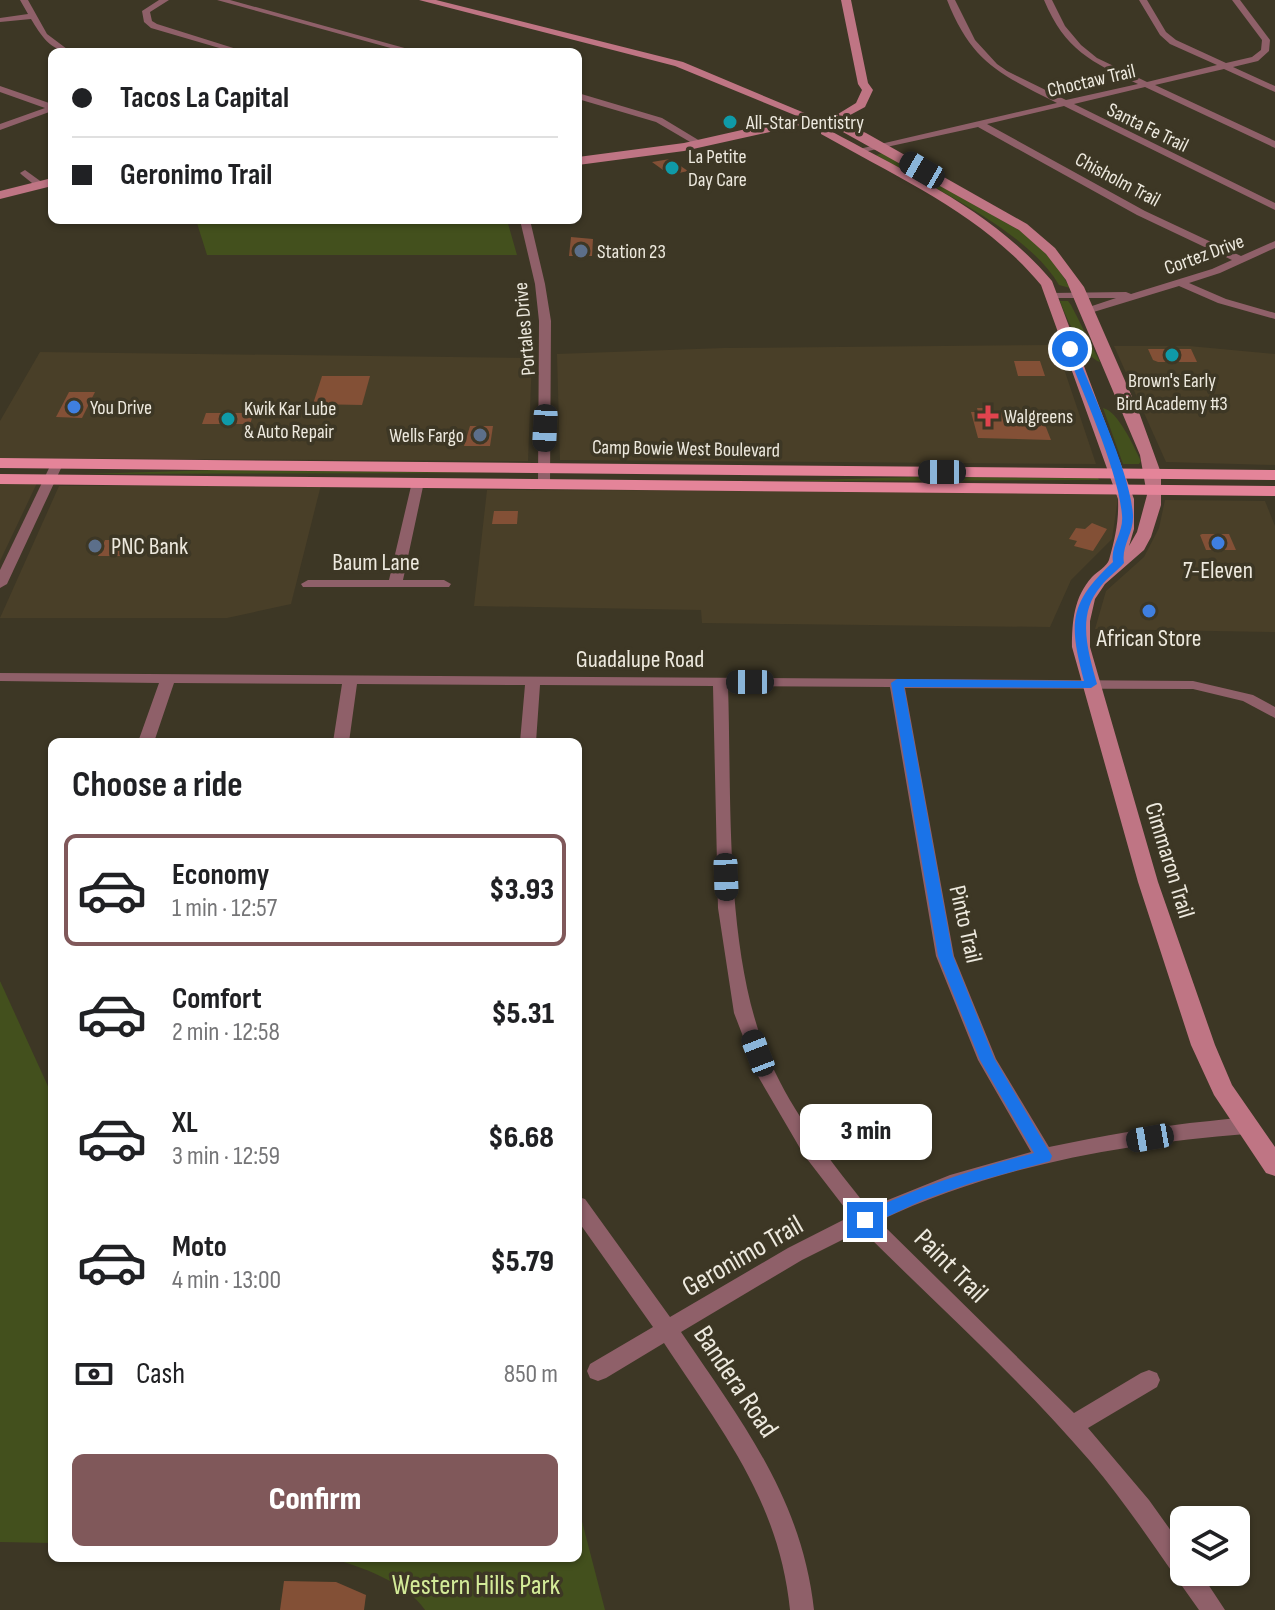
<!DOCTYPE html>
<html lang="en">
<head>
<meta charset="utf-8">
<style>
	:root { --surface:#fff; --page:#f6f6f6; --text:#202124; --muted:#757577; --line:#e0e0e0; --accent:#80585a }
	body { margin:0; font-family:"Sofia Sans Condensed",sans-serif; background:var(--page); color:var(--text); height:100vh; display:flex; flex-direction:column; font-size:30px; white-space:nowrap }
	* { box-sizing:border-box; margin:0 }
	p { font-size:26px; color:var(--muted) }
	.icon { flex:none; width:44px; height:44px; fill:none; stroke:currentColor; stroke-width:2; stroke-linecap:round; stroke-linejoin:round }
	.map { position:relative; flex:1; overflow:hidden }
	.sheet { position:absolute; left:48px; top:738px; width:534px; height:824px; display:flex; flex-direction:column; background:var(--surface); border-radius:12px; box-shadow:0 2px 6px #0004 }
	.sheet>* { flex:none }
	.top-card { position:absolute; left:48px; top:48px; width:534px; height:176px; border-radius:12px; box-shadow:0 2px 6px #0004; display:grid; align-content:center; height:176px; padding:0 24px; background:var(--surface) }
	.buttons { position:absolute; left:1170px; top:1506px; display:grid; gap:16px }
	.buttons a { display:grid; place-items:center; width:80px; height:80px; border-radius:12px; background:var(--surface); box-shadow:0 2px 6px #0004; font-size:40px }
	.end { position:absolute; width:36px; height:36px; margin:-18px; border:10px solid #1a73e8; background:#fff; box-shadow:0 0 0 4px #fff }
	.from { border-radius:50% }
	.bubble { position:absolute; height:56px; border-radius:12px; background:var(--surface); box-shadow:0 2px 6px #0004; font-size:26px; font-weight:800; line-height:56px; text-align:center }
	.car { position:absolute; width:24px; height:48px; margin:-24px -12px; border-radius:10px; box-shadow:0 0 6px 2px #0007; background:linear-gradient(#222 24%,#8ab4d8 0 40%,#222 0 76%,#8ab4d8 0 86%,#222 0) }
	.top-card b { display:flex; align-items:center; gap:28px; height:76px; font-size:30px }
	.top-card b+b { border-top:2px solid var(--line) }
	.top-card i { width:20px; height:20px; background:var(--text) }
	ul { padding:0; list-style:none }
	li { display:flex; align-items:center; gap:24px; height:112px; margin:0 16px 12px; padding:0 8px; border:4px solid transparent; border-radius:12px }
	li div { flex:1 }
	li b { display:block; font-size:30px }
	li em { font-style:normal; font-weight:800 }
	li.on { border-color:var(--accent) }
	li>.icon { width:72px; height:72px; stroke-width:1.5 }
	h2 { padding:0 24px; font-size:36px; line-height:96px }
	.pay { display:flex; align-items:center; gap:20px; height:88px; padding:0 24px; font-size:30px }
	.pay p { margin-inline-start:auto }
	.primary-button { display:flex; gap:16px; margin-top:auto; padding:16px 24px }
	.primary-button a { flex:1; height:92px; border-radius:12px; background:var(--accent); color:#fff; font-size:32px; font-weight:800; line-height:92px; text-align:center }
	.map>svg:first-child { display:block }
</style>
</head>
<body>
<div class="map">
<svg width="1275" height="1610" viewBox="0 0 1275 1610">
	<rect width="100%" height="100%" fill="#3d3725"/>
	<g fill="#493f28">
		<polygon points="1056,345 1096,464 560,460 557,354 724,348"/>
		<polygon points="1114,346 1189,346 1275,354 1275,465 1166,462"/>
		<polygon points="40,352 532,358 528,461 0,458 0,421"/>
		<polygon points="0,483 37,483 0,561"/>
		<polygon points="321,485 291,604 227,618 0,618 59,486"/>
		<polygon points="487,490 1119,491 1112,539 1071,580 1050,627 702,623 701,610 474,606"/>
		<polygon points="1165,500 1265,501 1275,526 1275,632 1095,629 1106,591 1144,557 1159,528"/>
	</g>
	<g fill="#43501d">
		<path d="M883 153 1019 230C1041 246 1057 264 1070 288L1059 285C1028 231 931 187 876 155Z"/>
		<polygon points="196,220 507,220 517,255 207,255"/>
		<path d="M1060 301H1068L1071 305 1100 362C1084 357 1066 318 1060 301Z"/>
		<path d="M1103 408C1118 411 1134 447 1141 461L1139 464H1123Z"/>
		<polygon points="217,470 513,473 83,474"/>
		<polygon points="913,477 1098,478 1099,480 783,481"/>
		<polygon points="0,981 52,1095 52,1543 0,1542"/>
		<path d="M578 1506 605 1610H425C407 1583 360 1566 330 1558H578Z"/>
	</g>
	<g fill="#835036">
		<polygon points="670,159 688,171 670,175 652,162"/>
		<polygon points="571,237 593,239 592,256 569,256"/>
		<polygon points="1148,349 1191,349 1197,362 1158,362 1153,360"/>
		<polygon points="1014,361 1040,361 1045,376 1018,376"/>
		<polygon points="322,376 370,376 362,405 313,404"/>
		<polygon points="69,392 95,392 82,418 56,417"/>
		<polygon points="977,408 991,408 992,412 1040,412 1051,440 978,438 971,412 978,412"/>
		<polygon points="206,413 254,413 250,424 202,424"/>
		<polygon points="470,426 493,426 490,446 464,446"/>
		<polygon points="494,511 518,511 517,524 492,524"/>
		<polygon points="1092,523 1107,529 1093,551 1074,546 1077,541 1069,539 1076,528 1085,529"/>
		<polygon points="1202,534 1229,534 1236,550 1206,550 1200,535"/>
		<polygon points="117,537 140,540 134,556 98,556 105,540 115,540"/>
		<polygon points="284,1581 336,1582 366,1595 364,1610 280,1610"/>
	</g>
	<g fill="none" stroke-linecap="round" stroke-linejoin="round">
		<g fill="#8f6069" fill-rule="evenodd">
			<path d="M20 0H28L47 34 71 52C51 52 40 34 31 19L0 22V18L28 14Z"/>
			<polygon points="159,0 169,0 150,12 152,21 157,24 246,52 233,52 151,28 144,22 142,11"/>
			<polygon points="217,0 230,0 419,52 405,52"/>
			<path d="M947 0H955L975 40 997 64 1007 71 1066 100 1138 84C1091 62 1065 50 1044 0H1052L1065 26 1081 45 1097 58 1147 82 1217 65 1170 44 1160 35 1139 0H1147L1166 32 1176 40 1226 63 1252 57 1261 50 1262 40 1232 0H1240L1270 40 1269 51 1258 61 1233 67 1275 86V92L1224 69 1155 85 1275 141V148L1145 87 1074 104 1275 203V210L1064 106 987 124 1145 211 1241 256 1275 241V248L1220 273 1189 283 1226 299 1275 313V319L1218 303 1179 286 1087 314 1083 313V309L1116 298H1047V294L1051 293 1126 292 1131 294 1212 269 1232 260 1137 215 978 127 859 153V149L1057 103C1000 74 972 63 947 0Z"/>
			<polygon points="0,86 52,104 52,111 0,130 0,124 45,108 0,92"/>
			<polygon points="578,93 662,118 705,144 697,146 656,122 578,99"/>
			<polygon points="25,170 43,183 43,187 37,187 22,175 20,173"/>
			<polygon points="520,220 530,220 545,284 551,321 550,483 544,487 538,483 539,321 535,284"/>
			<polygon points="57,460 63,464 7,584 0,588 0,570 51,464"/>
			<polygon points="418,478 424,482 403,580 444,580 451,584 449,587 303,587 301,584 308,580 389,580 412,482"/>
			<path d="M0 673 1193 681 1253 695 1275 707V718L1243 701 1193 689 905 688 954 956 996 1059 1049 1147C1102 1136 1156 1126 1210 1121 1223 1120 1240 1116 1253 1121L1256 1126 1253 1131 1246 1134C1121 1144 994 1166 879 1221L1074 1413 1141 1373 1149 1370 1157 1373 1160 1380 1157 1387 1088 1428 1149 1500 1184 1549V1572H1200L1225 1610H1199C1163 1560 1130 1508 1090 1461 1020 1379 938 1306 862 1230L802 1260 681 1332C742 1422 802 1499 814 1610H790C779 1501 722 1431 664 1343L606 1378 598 1381 590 1378 587 1371 590 1364 653 1327 578 1221V1197L585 1199 670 1317 788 1248 851 1216 804 1155 759 1078 734 1013 718 908 713 686 540 685 536 742H520L525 685 357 684 349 742H333L342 684 174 683 154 742H138L159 683 0 681ZM728 686 890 687 936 956 978 1060 1031 1152 950 1175 868 1208C834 1165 799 1122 775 1072 723 967 732 803 728 686Z"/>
		</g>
		<g fill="#bf7584" fill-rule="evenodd">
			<polygon points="419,0 436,0 683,62 807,114 797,116 675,66"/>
			<path d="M841 0H851L868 83 873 90 865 107 839 121 866 133 1027 224 1055 248 1084 287 1140 415 1161 473V505L1151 537 1144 550 1105 584 1095 599 1090 621V647L1158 882 1215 1045 1232 1085 1275 1147V1176L1266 1173 1214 1095 1191 1045 1138 882 1072 647C1072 621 1074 597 1092 577 1097 572 1107 566 1109 560 1115 539 1119 521 1118 499L1041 285C982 214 900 179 821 134V130H829C909 174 992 210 1052 281L1134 499V529L1129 546 1137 532 1147 495 1140 455 1066 280 1046 254 1019 230 825 122 856 103 862 90 858 84Z"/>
			<polygon points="791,119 809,119 815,122 684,151 578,165 578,157 684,143"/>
			<polygon points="52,178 52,186 0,199 0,191"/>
		</g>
		<g fill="#e48499" fill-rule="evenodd">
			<polygon points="0,458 1275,470 1275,480 0,468"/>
			<polygon points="0,474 1275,486 1275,496 0,484"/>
		</g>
	</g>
	<path fill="#1a73e8" d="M1070 346 1075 349C1092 393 1130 471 1133 515 1134 533 1121 546 1124 563 1117 571 1108 577 1101 586 1076 615 1088 651 1097 684L1091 688 904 687 953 956 994 1058 1052 1156 1050 1161 971 1183 923 1200 865 1227 857 1220 859 1215C916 1188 973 1169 1034 1153L980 1060 938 956 891 683 897 679 1084 681C1069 623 1068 604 1113 562 1110 546 1124 532 1122 515 1118 469 1083 394 1066 349Z"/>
	<g fill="#0f9aa8" stroke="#3d3725" stroke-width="3">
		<circle cx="730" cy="122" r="8"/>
		<circle cx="672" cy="168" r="8"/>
		<circle cx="1172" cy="355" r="8"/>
		<circle cx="228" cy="419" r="8"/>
	</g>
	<g fill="#5c6f8a" stroke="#3d3725" stroke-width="3">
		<circle cx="581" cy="251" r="8"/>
		<circle cx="480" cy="435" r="8"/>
		<circle cx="95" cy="546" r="8"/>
	</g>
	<g fill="#3f7fe0" stroke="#3d3725" stroke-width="3">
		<circle cx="74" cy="407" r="8"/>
		<circle cx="1218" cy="543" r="8"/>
		<circle cx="1149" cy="611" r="8"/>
	</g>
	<path fill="#e0444e" stroke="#3d3725" stroke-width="3" d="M984 404h8v8h8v8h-8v8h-8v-8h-8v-8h8z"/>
	<g text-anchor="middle" stroke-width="7" stroke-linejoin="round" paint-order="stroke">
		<g font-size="20" fill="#ede9de" stroke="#3d3725">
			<text transform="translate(1091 80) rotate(-13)" y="7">Choctaw Trail</text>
			<text transform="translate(1148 127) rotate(26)" y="7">Santa Fe Trail</text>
			<text transform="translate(1118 179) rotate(28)" y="7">Chisholm Trail</text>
			<text transform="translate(1204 254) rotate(-20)" y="7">Cortez Drive</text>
			<text transform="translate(524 329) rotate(-95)" y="7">Portales Drive</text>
			<text transform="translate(686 448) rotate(1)" y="7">Camp Bowie West Boulevard</text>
		</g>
		<g font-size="20" fill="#ede9de" stroke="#3d3725" text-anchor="start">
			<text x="746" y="129">All-Star Dentistry</text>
			<text x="688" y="163">La Petite<tspan x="688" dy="23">Day Care</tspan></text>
			<text x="597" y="258">Station 23</text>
			<text x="1172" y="387" text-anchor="middle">Brown's Early<tspan x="1172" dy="23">Bird Academy #3</tspan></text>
			<text x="90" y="414">You Drive</text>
			<text x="244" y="415">Kwik Kar Lube<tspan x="244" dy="23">&amp; Auto Repair</tspan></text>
			<text x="1004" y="423">Walgreens</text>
			<text x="464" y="442" text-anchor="end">Wells Fargo</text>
		</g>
		<g font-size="24" fill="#ede9de" stroke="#3d3725">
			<text x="111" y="554" text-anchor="start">PNC Bank</text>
			<text x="1218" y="578">7-Eleven</text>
			<text x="1149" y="646">African Store</text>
		</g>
		<g font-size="24" fill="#ede9de" stroke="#3d3725">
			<text x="376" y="570">Baum Lane</text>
			<text x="640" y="667">Guadalupe Road</text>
			<text transform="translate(1170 860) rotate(73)" y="8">Cimmaron Trail</text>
			<text transform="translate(966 924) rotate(77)" y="8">Pinto Trail</text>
		</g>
		<g font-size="28" fill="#ede9de" stroke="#3d3725">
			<text transform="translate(742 1255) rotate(-30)" y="10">Geronimo Trail</text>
			<text transform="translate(952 1265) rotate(45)" y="10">Paint Trail</text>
			<text transform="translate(737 1381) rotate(56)" y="10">Bandera Road</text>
		</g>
		<g font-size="28" fill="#d3eb98" stroke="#3d3725">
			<text x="476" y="1594">Western Hills Park</text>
		</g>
	</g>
</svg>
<div class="buttons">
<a><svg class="icon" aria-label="layers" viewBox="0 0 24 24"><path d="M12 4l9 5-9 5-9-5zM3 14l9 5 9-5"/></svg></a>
</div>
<i class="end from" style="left:1070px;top:349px"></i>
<i class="end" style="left:865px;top:1220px"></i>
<div class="bubble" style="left:800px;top:1104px;width:132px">3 min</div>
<i class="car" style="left:922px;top:170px;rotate:300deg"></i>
<i class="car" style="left:545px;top:428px;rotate:183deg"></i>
<i class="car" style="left:942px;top:472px;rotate:270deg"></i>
<i class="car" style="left:750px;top:682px;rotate:270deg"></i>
<i class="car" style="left:726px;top:877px;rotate:178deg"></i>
<i class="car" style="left:758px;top:1053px;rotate:339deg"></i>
<i class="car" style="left:1150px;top:1138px;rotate:260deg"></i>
<div class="top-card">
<b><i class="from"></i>Tacos La Capital</b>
<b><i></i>Geronimo Trail</b>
</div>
<section class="sheet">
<h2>Choose a ride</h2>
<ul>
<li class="on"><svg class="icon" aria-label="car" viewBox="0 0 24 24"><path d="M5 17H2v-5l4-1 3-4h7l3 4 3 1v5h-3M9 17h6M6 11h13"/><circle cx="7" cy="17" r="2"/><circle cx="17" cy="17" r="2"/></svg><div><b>Economy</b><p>1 min · 12:57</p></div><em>$3.93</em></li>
<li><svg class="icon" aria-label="car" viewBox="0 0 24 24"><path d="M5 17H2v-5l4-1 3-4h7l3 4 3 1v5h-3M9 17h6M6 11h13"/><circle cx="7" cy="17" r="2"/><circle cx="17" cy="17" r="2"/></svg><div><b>Comfort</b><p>2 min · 12:58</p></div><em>$5.31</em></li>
<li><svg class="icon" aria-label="car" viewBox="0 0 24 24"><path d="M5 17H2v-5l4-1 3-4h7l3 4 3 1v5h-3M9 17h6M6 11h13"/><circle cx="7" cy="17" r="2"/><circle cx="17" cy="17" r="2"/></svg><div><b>XL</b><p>3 min · 12:59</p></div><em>$6.68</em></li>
<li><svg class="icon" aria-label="car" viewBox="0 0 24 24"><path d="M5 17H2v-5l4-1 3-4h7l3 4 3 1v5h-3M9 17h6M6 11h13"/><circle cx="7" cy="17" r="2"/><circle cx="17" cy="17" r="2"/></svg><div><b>Moto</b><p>4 min · 13:00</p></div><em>$5.79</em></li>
</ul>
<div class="pay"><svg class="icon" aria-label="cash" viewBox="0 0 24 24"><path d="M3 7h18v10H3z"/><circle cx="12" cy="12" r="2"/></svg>Cash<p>850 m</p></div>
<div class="primary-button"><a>Confirm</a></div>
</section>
</div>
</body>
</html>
